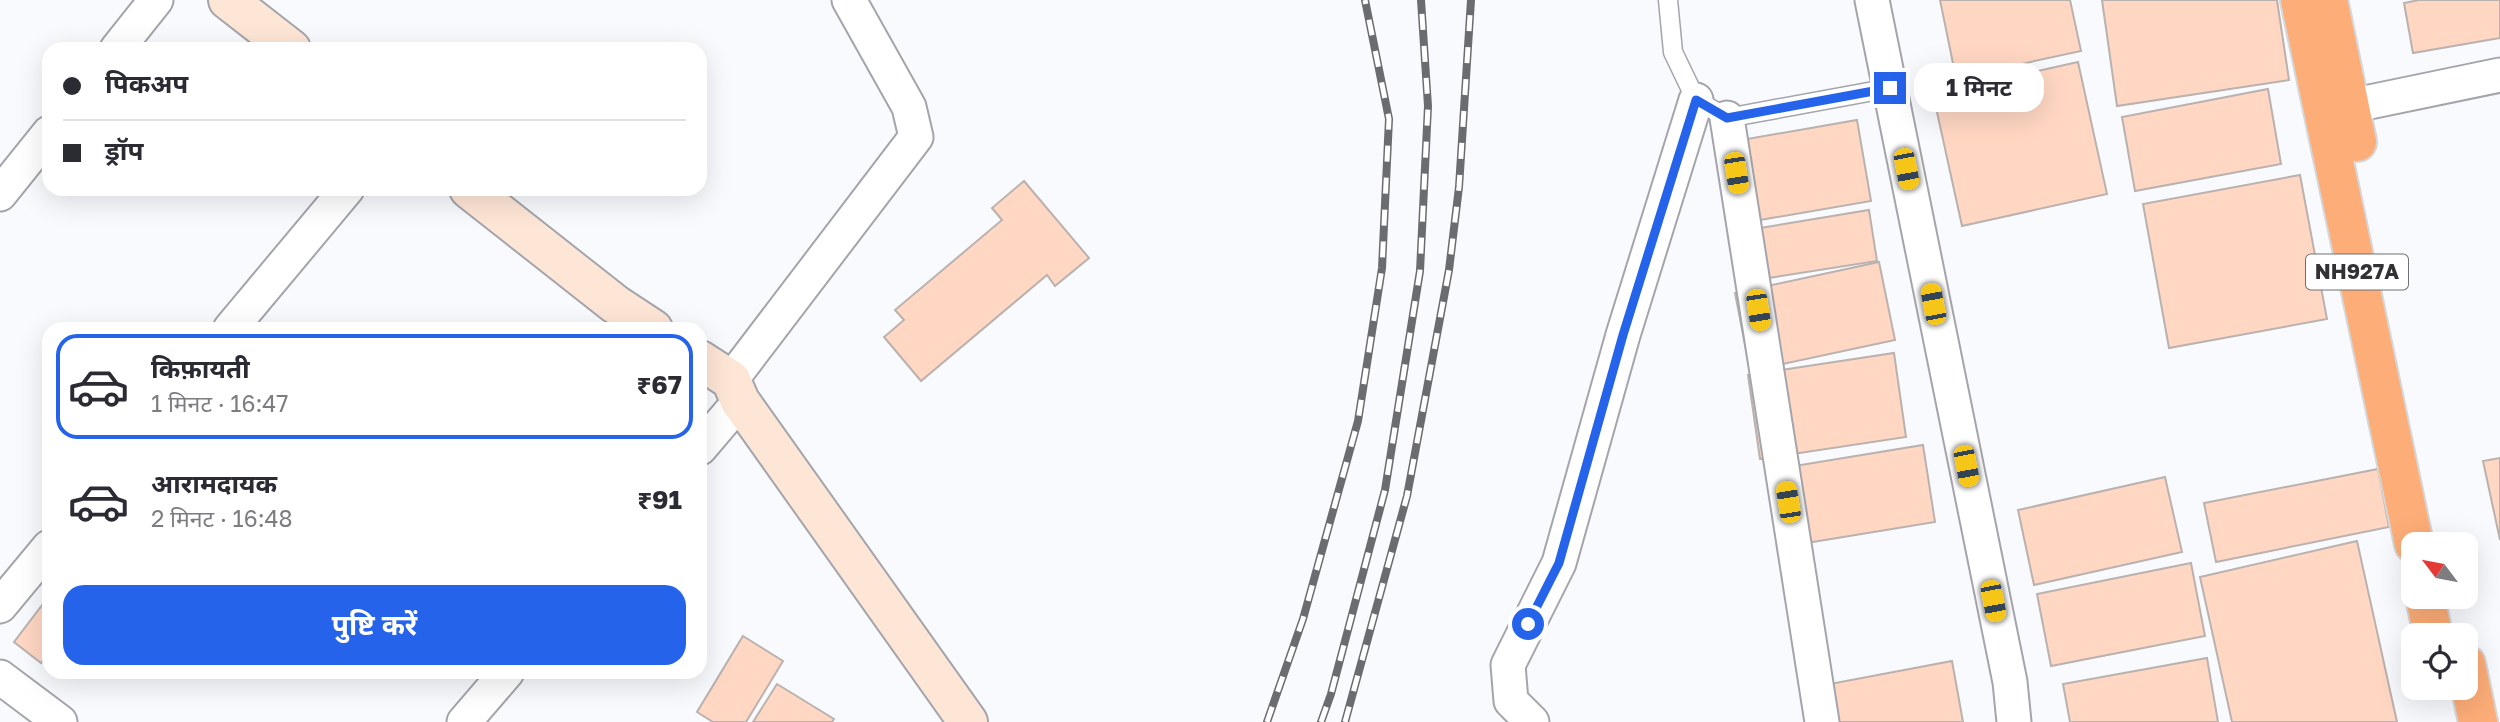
<!DOCTYPE html>
<html lang="hi">
<head>
<meta charset="utf-8">
<style>
	:root { --surface:#fff; --page:#f2f2f3; --text:#2b2b33; --muted:#7c7c81; --line:#e1e1e2; --accent:#2563eb }
	body { margin:0; font-family:"Golos Text","Noto Sans Devanagari",sans-serif; background:var(--page); color:var(--text); height:100vh; display:flex; flex-direction:column; font-size:26px; white-space:nowrap }
	* { box-sizing:border-box; margin:0 }
	p { font-size:23px; color:var(--muted) }
	.icon { flex:none; width:38px; height:38px; fill:none; stroke:currentColor; stroke-width:2; stroke-linecap:round; stroke-linejoin:round }
	.map { position:relative; flex:1; overflow:hidden }
	.panel { position:absolute; left:42px; top:322px; width:665px; height:357px; display:flex; flex-direction:column; background:var(--surface); border-radius:21px; box-shadow:0 7px 28px #0002 }
	.panel>* { flex:none }
	.top-card { position:absolute; left:42px; top:42px; width:665px; height:154px; border-radius:21px; box-shadow:0 7px 28px #0002; display:grid; align-content:center; height:154px; padding:0 21px; background:var(--surface) }
	.needle { width:46px; rotate:302deg }
	.buttons { position:absolute; left:2401px; top:532px; display:grid; gap:14px }
	.buttons a { display:grid; place-items:center; width:77px; height:77px; border-radius:14px; background:var(--surface); box-shadow:0 7px 28px #0002; font-size:35px }
	.end { position:absolute; width:32px; height:32px; margin:-16px; border:9px solid #2563eb; background:#fff; box-shadow:0 0 0 4px #fff }
	.from { border-radius:50% }
	.bubble { position:absolute; height:49px; border-radius:21px; background:var(--surface); box-shadow:0 7px 28px #0002; font-size:23px; font-weight:700; line-height:49px; text-align:center }
	.car { position:absolute; width:21px; height:42px; margin:-21px -10px; border-radius:9px; box-shadow:0 0 5px 2px #0007; background:linear-gradient(#f5c518 24%,#345 0 40%,#f5c518 0 76%,#345 0 86%,#f5c518 0) }
	.top-card b { display:flex; align-items:center; gap:24px; height:66px; font-size:26px }
	.top-card b+b { border-top:2px solid var(--line) }
	.top-card i { width:18px; height:18px; background:var(--text) }
	ul { padding:12px 0 0; list-style:none }
	li { display:flex; align-items:center; gap:21px; height:105px; margin:0 14px 10px; padding:0 7px; border:4px solid transparent; border-radius:21px }
	li div { flex:1 }
	li b { display:block; font-size:26px }
	li em { font-style:normal; font-weight:700 }
	li.selected { border-color:var(--accent) }
	li>.icon { width:63px; height:63px; stroke-width:1.5 }
	.primary-button { display:flex; gap:14px; margin-top:auto; padding:14px 21px }
	.primary-button a { flex:1; height:80px; border-radius:21px; background:var(--accent); color:#fff; font-size:28px; font-weight:700; line-height:80px; text-align:center }
	.map>svg:first-child { display:block }
</style>
</head>
<body>
<div class="map">
<svg width="2500" height="722" viewBox="0 0 2500 722">
	<rect width="100%" height="100%" fill="#f9fafe"/>
	<g fill="#ffd7c3" stroke="#b9b2af" stroke-width="2">
		<polygon points="1940,0 2070,0 2081,51 1956,78"/>
		<polygon points="2102,0 2277,0 2289,80 2117,106"/>
		<polygon points="2419,0 2500,0 2500,38 2413,53 2404,3"/>
		<polygon points="2078,62 2107,194 1962,226 1933,94"/>
		<polygon points="2268,89 2281,164 2135,191 2122,117"/>
		<polygon points="1857,120 1871,201 1760,220 1747,139"/>
		<polygon points="2300,175 2327,319 2169,348 2143,204"/>
		<polygon points="1024,181 1089,258 1055,286 1047,275 921,381 884,337 904,320 895,310 1002,220 992,208"/>
		<polygon points="1869,210 1877,261 1750,281 1742,231"/>
		<polygon points="1879,262 1895,340 1750,371 1735,293"/>
		<polygon points="1894,353 1906,437 1760,459 1748,375"/>
		<polygon points="1923,445 1935,522 1788,546 1776,469"/>
		<polygon points="2500,458 2500,540 2483,461"/>
		<polygon points="2378,469 2389,527 2216,562 2204,503"/>
		<polygon points="2165,477 2182,552 2034,585 2018,510"/>
		<polygon points="2357,541 2397,722 2232,722 2200,577"/>
		<polygon points="2191,563 2205,636 2051,666 2037,594"/>
		<polygon points="49,596 49,652 41,663 14,642"/>
		<polygon points="743,636 783,661 746,722 713,722 697,712"/>
		<polygon points="2207,658 2218,722 2070,722 2063,684"/>
		<polygon points="1952,661 1963,722 1820,722 1814,687"/>
		<polygon points="777,684 834,719 832,722 753,722"/>
	</g>
	<g fill="none" stroke-linecap="round" stroke-linejoin="round">
		<defs>
			<polyline id="lane" points="1668,0 1673,52 1696,100 1727,118 1890,88"/>
			<g id="street">
				<polyline points="1872,0 2010,682 2014,722"/>
				<polyline points="117,49 156,0"/>
				<polyline points="2326,111 2500,75"/>
				<polyline points="1727,118 1822,722"/>
				<polyline points="0,194 49,133"/>
				<polyline points="230,329 347,189"/>
				<polyline points="731,380 916,137 909,107 849,0"/>
				<polyline points="700,448 740,401"/>
				<polyline points="0,606 49,547"/>
				<polyline points="0,677 60,722"/>
				<polyline points="464,722 507,672"/>
				<polyline points="1532,722 1511,701 1508,665 1559,563 1623,335 1696,100"/>
			</g>
			<g id="secondary">
				<polyline points="228,0 291,49"/>
				<polyline points="469,189 615,304 653,329"/>
				<polyline points="700,360 731,380 740,401 968,722"/>
			</g>
			<g id="highway">
				<polyline points="2300,0 2414,544"/>
				<polyline points="2328,0 2357,142"/>
				<polyline points="2425,597 2433,635"/>
				<polyline points="2466,664 2478,722"/>
			</g>
		</defs>
		<use href="#lane" stroke="#a4a5ac" stroke-width="21"/>
		<use href="#street" stroke="#a4a5ac" stroke-width="37"/>
		<use href="#secondary" stroke="#a4a5ac" stroke-width="42"/>
		<use href="#highway" stroke="#d6d6d7" stroke-width="42"/>
		<use href="#lane" stroke="#fff" stroke-width="18"/>
		<use href="#street" stroke="#fff" stroke-width="33"/>
		<use href="#secondary" stroke="#fee6d6" stroke-width="38"/>
		<use href="#highway" stroke="#fdad77" stroke-width="38"/>
		<defs>
			<g id="rail">
				<polyline points="1267,722 1303,619 1358,421 1382,268 1389,119 1365,0"/>
				<polyline points="1321,722 1331,694 1385,490 1420,271 1428,106 1421,0"/>
				<polyline points="1345,722 1407,496 1449,270 1459,187 1471,0"/>
			</g>
		</defs>
		<use href="#rail" stroke="#6b6c6f" stroke-width="8"/>
		<use href="#rail" stroke="#fff" stroke-width="5" stroke-dasharray="16" stroke-linecap="butt"/>
	</g>
	<g fill="none" stroke-linecap="round" stroke-linejoin="round">
		<polyline stroke="#2563eb" stroke-width="9" points="1528,624 1559,563 1623,335 1696,100 1727,118 1890,88"/>
	</g>
	<g text-anchor="middle" stroke-width="5" stroke-linejoin="round" paint-order="stroke">
		<rect fill="#fff" stroke="#707072" stroke-width="2" x="2306" y="254.5" width="102" height="35" rx="5"/>
		<g font-size="21" font-weight="bold" fill="#323235">
			<text x="2357" y="279">NH927A</text>
		</g>
	</g>
</svg>
<div class="buttons">
<a><svg class="needle" viewBox="-14 -14 28 28"><path d="M0-13l5 13h-10z" fill="#e53935"/><path d="M0 13l5-13h-10z" fill="#7c7c81"/></svg></a>
<a><svg class="icon" aria-label="locate" viewBox="0 0 24 24"><circle cx="12" cy="12" r="6"/><path d="M12 2v4M12 18v4M2 12h4M18 12h4"/></svg></a>
</div>
<i class="end from" style="left:1528px;top:624px"></i>
<i class="end" style="left:1890px;top:88px"></i>
<div class="bubble" style="left:1914px;top:63px;width:130px">1 मिनट</div>
<i class="car" style="left:1906px;top:169px;rotate:169deg"></i>
<i class="car" style="left:1736px;top:173px;rotate:171deg"></i>
<i class="car" style="left:1933px;top:304px;rotate:349deg"></i>
<i class="car" style="left:1758px;top:310px;rotate:171deg"></i>
<i class="car" style="left:1966px;top:466px;rotate:169deg"></i>
<i class="car" style="left:1788px;top:502px;rotate:351deg"></i>
<i class="car" style="left:1993px;top:601px;rotate:169deg"></i>
<div class="top-card">
<b><i class="from"></i>पिकअप</b>
<b><i></i>ड्रॉप</b>
</div>
<section class="panel">
<ul>
<li class="selected"><svg class="icon" aria-label="car" viewBox="0 0 24 24"><path d="M5 17H2v-5l4-1 3-4h7l3 4 3 1v5h-3M9 17h6M6 11h13"/><circle cx="7" cy="17" r="2"/><circle cx="17" cy="17" r="2"/></svg><div><b>किफ़ायती</b><p>1 मिनट · 16:47</p></div><em>₹67</em></li>
<li><svg class="icon" aria-label="car" viewBox="0 0 24 24"><path d="M5 17H2v-5l4-1 3-4h7l3 4 3 1v5h-3M9 17h6M6 11h13"/><circle cx="7" cy="17" r="2"/><circle cx="17" cy="17" r="2"/></svg><div><b>आरामदायक</b><p>2 मिनट · 16:48</p></div><em>₹91</em></li>
</ul>
<div class="primary-button"><a>पुष्टि करें</a></div>
</section>
</div>
</body>
</html>
